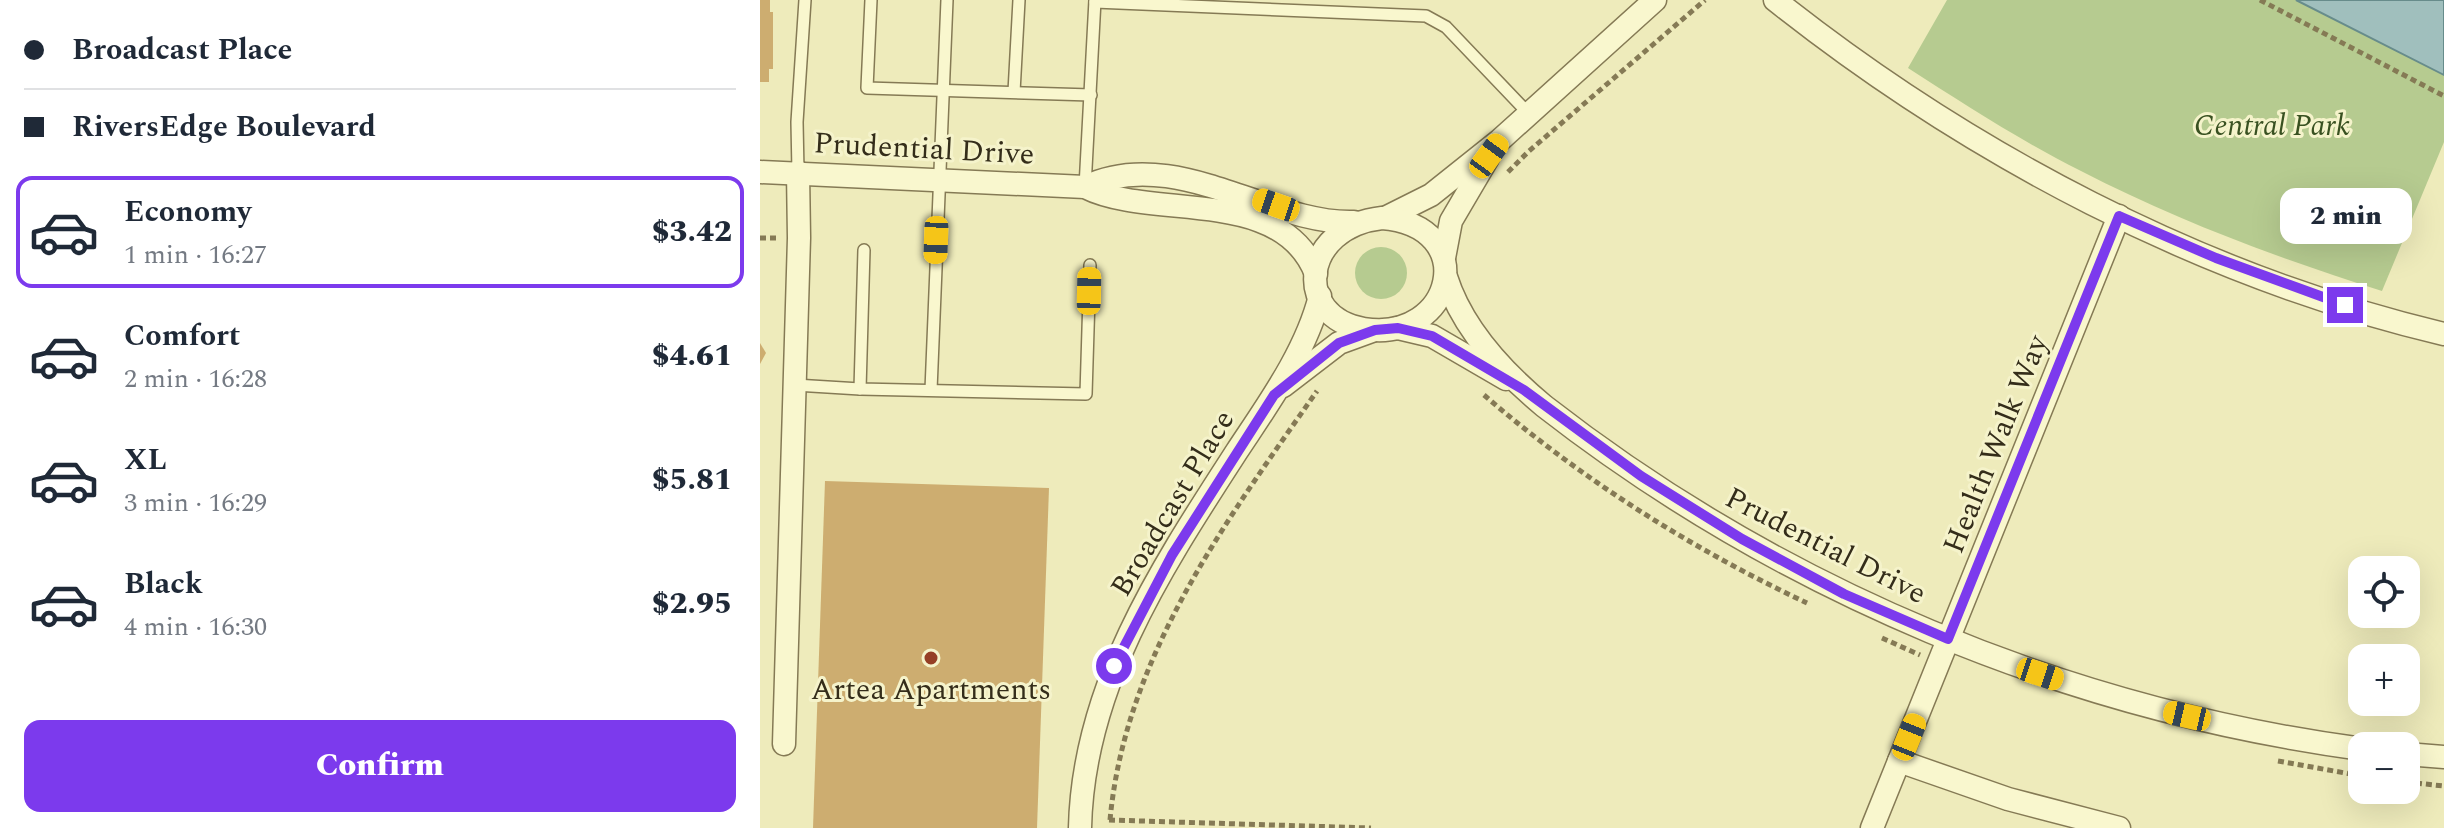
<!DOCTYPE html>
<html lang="en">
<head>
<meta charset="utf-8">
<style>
	:root { --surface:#fff; --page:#f2f2f3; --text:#1f2937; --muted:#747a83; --line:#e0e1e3; --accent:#7c3aed }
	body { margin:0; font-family:Spectral,serif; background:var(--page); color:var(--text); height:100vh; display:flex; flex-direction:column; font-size:30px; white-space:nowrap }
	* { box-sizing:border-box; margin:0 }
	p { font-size:26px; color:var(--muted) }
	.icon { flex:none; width:44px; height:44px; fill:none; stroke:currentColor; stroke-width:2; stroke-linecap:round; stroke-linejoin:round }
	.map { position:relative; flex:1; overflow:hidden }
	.sheet { display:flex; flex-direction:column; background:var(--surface); width:760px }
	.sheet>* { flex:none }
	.top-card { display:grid; align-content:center; height:176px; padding:0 24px; background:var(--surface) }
	.fabs { position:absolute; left:1588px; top:556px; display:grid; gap:16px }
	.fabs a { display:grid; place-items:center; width:72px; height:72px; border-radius:16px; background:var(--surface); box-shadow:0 8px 32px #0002; font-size:40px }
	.end { position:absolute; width:36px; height:36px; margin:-18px; border:10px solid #7c3aed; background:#fff; box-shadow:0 0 0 4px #fff }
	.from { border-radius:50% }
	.bubble { position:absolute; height:56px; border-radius:16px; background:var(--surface); box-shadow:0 8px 32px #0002; font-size:26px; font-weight:800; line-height:56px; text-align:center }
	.car { position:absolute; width:24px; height:48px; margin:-24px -12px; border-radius:10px; box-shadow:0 0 6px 2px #0007; background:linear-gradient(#f5c518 24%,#345 0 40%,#f5c518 0 76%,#345 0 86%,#f5c518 0) }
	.top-card b { display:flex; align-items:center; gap:28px; height:76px; font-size:30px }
	.top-card b+b { border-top:2px solid var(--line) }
	.top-card i { width:20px; height:20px; background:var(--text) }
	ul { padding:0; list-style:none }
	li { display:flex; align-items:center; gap:24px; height:112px; margin:0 16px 12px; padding:0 8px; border:4px solid transparent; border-radius:16px }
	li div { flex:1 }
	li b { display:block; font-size:30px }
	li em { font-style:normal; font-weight:800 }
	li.selected { border-color:var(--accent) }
	li>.icon { width:72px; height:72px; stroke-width:1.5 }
	.button { display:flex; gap:16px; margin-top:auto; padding:16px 24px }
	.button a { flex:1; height:92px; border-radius:16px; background:var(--accent); color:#fff; font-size:32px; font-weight:800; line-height:92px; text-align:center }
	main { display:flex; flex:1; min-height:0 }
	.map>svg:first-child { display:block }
</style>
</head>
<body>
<main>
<section class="sheet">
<div class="top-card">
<b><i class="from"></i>Broadcast Place</b>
<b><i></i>RiversEdge Boulevard</b>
</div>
<ul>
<li class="selected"><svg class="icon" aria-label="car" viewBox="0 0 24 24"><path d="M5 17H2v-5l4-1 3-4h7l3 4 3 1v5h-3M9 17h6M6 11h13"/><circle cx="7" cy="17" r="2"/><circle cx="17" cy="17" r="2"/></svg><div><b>Economy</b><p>1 min · 16:27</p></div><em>$3.42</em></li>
<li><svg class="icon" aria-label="car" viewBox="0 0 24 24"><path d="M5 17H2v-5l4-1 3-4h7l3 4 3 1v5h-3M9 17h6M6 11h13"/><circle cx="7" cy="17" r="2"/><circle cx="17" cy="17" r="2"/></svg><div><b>Comfort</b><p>2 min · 16:28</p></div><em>$4.61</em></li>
<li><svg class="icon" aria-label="car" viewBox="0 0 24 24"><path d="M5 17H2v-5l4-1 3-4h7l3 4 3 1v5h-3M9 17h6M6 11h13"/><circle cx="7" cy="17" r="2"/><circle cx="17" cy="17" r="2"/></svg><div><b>XL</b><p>3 min · 16:29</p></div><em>$5.81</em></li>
<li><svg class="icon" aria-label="car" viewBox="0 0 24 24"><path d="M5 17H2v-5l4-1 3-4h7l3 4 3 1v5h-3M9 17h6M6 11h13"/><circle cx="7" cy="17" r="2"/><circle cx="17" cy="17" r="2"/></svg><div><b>Black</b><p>4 min · 16:30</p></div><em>$2.95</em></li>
</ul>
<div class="button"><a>Confirm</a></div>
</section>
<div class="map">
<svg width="1684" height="828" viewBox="0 0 1684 828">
	<rect width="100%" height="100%" fill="#eeebbb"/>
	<g fill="#b6cb90">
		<path d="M1187 0H1536L1684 75V142L1622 291C1518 258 1418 221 1321 171 1261 141 1204 104 1148 68Z"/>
		<circle cx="621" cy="273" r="26"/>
	</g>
	<polygon fill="#a0bfbd" stroke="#678c8b" stroke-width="2" points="1536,0 1684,0 1684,75"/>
	<g fill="#cdad70">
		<polygon points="0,0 10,0 10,12 13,12 13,69 9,69 9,82 0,82"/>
		<polygon points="0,343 6,353 0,364"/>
		<polygon points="65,481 289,488 277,828 53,828"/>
	</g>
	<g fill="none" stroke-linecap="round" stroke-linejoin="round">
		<defs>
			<g id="lane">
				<polyline points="111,0 107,88 331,95"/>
				<polyline points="335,2 666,16 686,27 769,114"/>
				<polyline points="254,92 259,0"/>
				<polyline points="38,172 37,122 45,0"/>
				<polyline points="325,187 335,0"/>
				<polyline points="104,250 100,389 326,394 330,265"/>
				<polyline points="35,385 100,389"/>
				<polyline points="171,390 187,0"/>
			</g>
			<g id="street">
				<path d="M1015 0C1209 154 1442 277 1684 334"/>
				<path d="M0 172 325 187C392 221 522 185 556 274"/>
				<path d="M325 187C414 144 510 225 594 222"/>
				<polyline points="627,217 671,195 740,140 895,0"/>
				<path d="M622 218C722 226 694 343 604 329 532 317 541 227 622 218Z"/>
				<polyline points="684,258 691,221 728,158"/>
				<path d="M686 277C702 328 743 372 784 406 1020 590 1305 709 1602 749"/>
				<polyline points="638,328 672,336 746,379"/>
				<polyline points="523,386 579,343 612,331"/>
				<polyline points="24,744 39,238 38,172"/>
				<polyline points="1646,754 1684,757"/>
				<polyline points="1139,761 1248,799 1359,828"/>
				<path d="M320 828C323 686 402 567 477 451 508 404 546 352 560 296"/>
				<polyline points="1112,828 1359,216"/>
			</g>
		</defs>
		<use href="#lane" stroke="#857a55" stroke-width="14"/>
		<use href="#street" stroke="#857a55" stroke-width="25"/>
		<g stroke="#857a55" stroke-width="5" stroke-dasharray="6 4" stroke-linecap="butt">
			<polyline points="1500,0 1684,96"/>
			<polyline points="748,172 769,151 945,0"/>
			<polyline points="0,238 19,238"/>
			<path d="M724 395C821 479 932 549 1047 603"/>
			<polyline points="1122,638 1160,655"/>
			<polyline points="1518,761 1602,776"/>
			<polyline points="1646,782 1684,786"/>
			<polyline points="349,820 611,828"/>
			<path d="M350 820C365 657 466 521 557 391"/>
		</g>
		<use href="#lane" stroke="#f9f7ce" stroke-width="11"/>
		<use href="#street" stroke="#f9f7ce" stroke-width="22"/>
	</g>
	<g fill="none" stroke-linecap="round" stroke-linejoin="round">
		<polyline stroke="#7c3aed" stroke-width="10" points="354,666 412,555 514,395 579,343 615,330 638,328 672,336 764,390 881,476 982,539 1084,594 1188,639 1359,216 1456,258 1585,305"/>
	</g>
	<circle fill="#953f25" stroke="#f5f3cb" stroke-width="3" cx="171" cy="658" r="8"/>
	<g text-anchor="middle" stroke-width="6" stroke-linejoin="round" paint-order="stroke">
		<g font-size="30" font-style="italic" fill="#395121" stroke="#f5f3cb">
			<text x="1512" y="135">Central Park</text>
		</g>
		<g font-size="30" fill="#342d1a" stroke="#f5f3cb">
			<text transform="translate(164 148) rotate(3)" y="10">Prudential Drive</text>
			<text transform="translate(1235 444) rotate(-68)" y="10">Health Walk Way</text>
			<text transform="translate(412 503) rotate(-59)" y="10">Broadcast Place</text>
			<text transform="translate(1066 545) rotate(27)" y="10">Prudential Drive</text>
		</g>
		<g font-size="30" fill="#342d1a" stroke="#f5f3cb">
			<text x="171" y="699">Artea Apartments</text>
		</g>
	</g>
</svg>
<div class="fabs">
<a><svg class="icon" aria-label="locate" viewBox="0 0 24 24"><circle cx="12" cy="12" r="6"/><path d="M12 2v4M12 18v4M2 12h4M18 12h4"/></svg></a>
<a>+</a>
<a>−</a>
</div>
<i class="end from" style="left:354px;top:666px"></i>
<i class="end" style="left:1585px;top:305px"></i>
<div class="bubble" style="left:1520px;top:188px;width:132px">2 min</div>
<i class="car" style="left:729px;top:156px;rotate:36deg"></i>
<i class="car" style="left:516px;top:205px;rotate:289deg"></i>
<i class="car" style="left:176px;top:240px;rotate:182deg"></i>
<i class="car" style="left:329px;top:291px;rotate:1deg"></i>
<i class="car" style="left:1280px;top:674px;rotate:108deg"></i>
<i class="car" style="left:1427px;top:716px;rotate:283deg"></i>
<i class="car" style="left:1149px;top:737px;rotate:22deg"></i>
</div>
</main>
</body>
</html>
